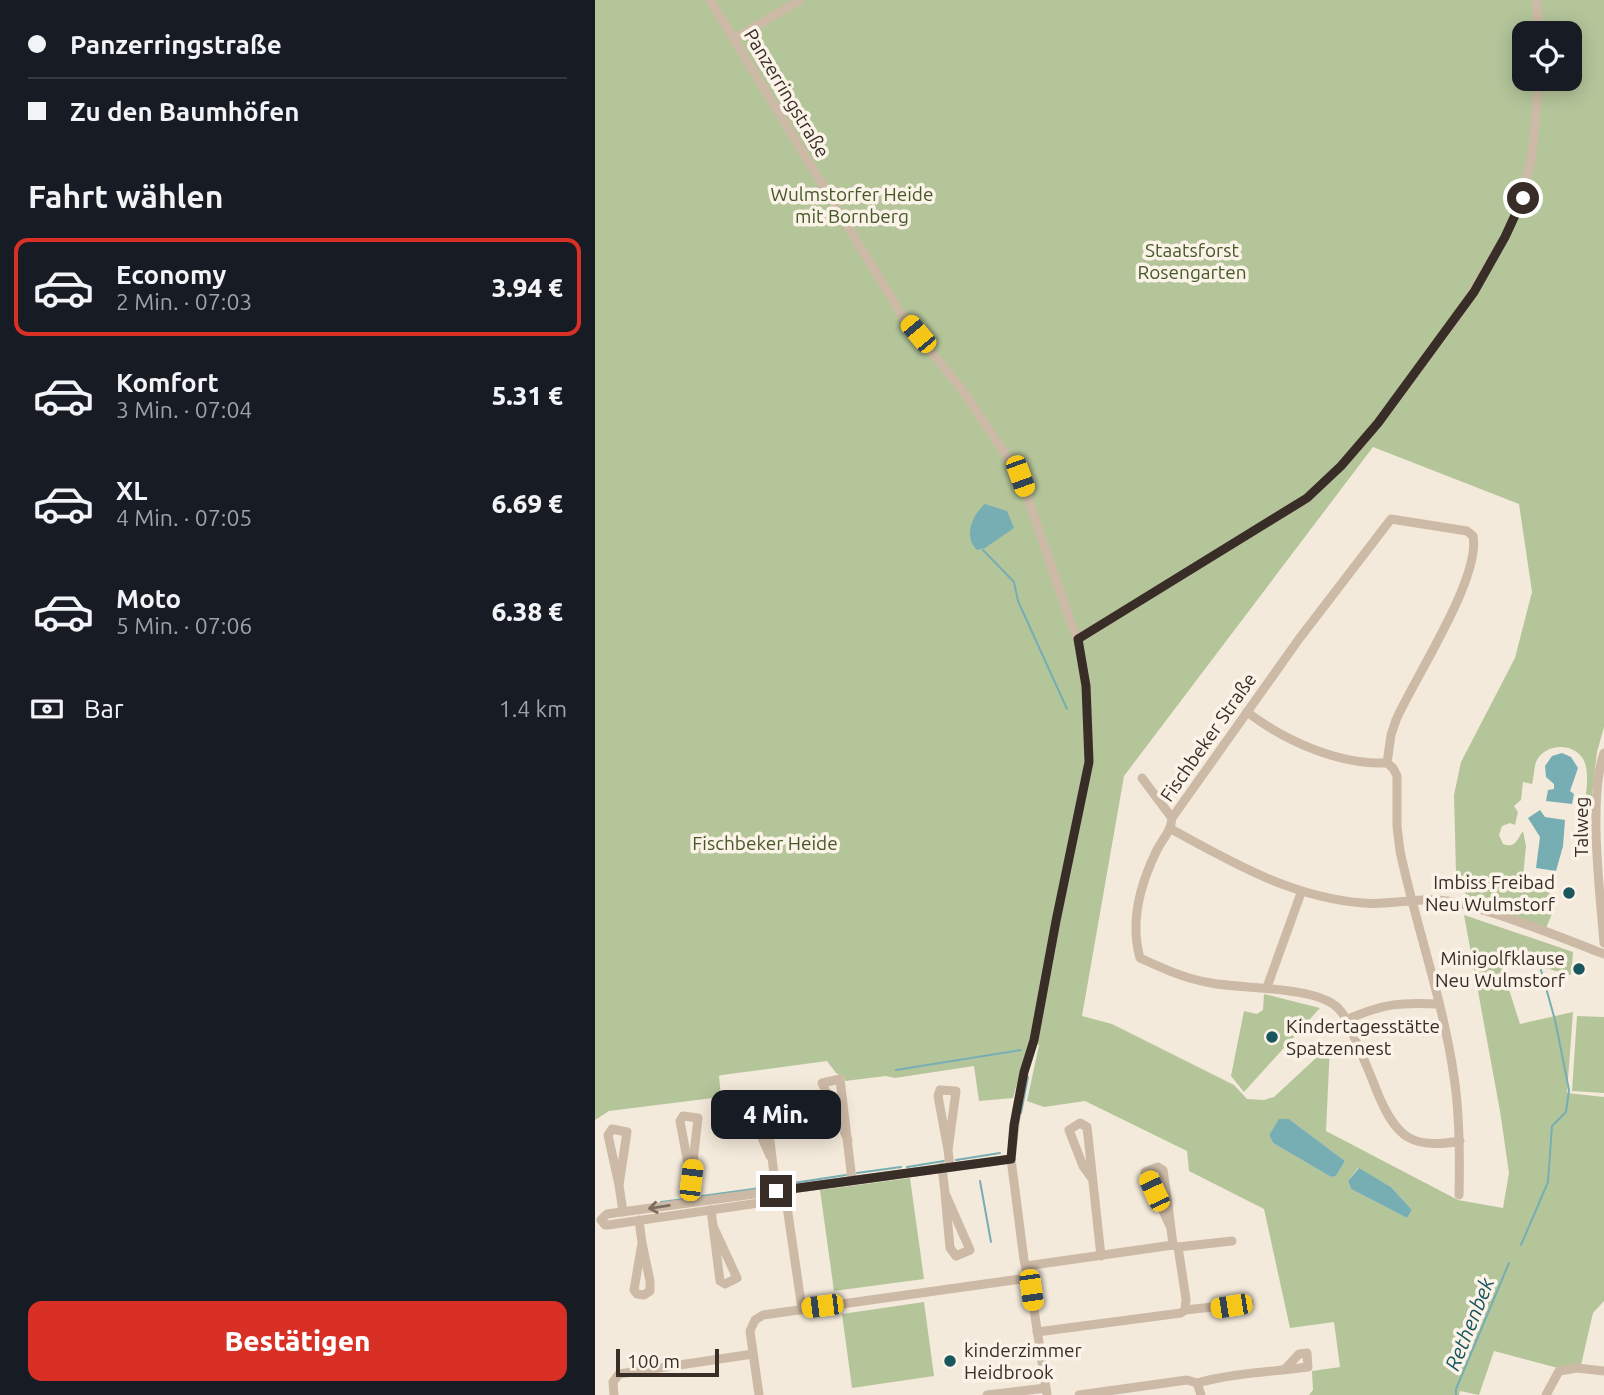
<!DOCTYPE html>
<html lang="de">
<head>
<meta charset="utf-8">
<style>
	:root { --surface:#171b24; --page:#242831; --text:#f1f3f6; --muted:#9ea1a6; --line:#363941; --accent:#d93025 }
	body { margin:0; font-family:Ubuntu,sans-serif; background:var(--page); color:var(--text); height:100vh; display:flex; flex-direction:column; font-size:26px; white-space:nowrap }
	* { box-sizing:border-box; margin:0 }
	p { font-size:23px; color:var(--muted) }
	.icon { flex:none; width:38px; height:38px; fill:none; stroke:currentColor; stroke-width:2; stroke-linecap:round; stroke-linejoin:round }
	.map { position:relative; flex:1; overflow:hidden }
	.details { display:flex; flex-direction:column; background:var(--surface); width:595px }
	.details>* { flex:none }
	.banner { display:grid; align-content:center; height:154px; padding:0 28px; background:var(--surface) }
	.buttons { position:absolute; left:917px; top:21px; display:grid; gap:14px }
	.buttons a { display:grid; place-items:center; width:70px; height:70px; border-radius:14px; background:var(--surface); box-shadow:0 4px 18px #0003; font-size:35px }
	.scale { position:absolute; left:21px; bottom:18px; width:103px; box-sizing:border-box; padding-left:7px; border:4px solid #392e27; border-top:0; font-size:19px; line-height:24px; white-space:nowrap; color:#392e27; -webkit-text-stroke:5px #fbf3e8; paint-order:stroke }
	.end { position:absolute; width:32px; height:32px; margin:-16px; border:9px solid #392e27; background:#fff; box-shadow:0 0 0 4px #fff }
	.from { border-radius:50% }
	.bubble { position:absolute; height:49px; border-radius:14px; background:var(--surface); box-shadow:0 4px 18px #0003; font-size:23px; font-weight:800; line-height:49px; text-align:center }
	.car { position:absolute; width:21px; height:42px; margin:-21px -10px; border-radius:9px; box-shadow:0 0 5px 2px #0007; background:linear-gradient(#f5c518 24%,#345 0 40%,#f5c518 0 76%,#345 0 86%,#f5c518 0) }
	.banner b { display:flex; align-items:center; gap:24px; height:66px; font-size:26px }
	.banner b+b { border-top:2px solid var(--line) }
	.banner i { width:18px; height:18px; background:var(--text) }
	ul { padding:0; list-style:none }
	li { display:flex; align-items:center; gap:21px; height:98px; margin:0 14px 10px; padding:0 14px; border:4px solid transparent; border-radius:14px }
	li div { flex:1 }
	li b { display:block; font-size:26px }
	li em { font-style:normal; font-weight:800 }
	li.on { border-color:var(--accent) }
	li>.icon { width:63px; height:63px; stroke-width:1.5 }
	h2 { padding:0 28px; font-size:32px; line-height:84px }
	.pay { display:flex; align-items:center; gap:18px; height:77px; padding:0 28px; font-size:26px }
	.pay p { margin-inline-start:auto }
	.button { display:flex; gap:14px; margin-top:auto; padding:14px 28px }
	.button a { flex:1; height:80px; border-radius:14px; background:var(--accent); color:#fff; font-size:28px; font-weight:800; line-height:80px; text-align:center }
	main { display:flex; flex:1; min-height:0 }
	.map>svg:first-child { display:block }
</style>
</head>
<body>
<main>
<section class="details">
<div class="banner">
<b><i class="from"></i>Panzerringstraße</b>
<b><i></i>Zu den Baumhöfen</b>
</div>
<h2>Fahrt wählen</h2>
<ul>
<li class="on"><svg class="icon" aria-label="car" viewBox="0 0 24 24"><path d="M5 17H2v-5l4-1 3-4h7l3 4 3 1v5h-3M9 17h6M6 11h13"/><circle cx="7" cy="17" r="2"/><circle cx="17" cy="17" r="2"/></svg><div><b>Economy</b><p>2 Min. · 07:03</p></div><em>3.94 €</em></li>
<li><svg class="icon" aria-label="car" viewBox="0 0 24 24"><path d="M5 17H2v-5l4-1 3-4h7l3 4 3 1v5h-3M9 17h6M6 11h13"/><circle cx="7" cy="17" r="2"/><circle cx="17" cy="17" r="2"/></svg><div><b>Komfort</b><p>3 Min. · 07:04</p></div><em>5.31 €</em></li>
<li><svg class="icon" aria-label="car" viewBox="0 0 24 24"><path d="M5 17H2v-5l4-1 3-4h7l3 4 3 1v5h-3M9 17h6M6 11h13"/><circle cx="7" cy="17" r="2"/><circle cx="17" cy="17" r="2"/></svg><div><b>XL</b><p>4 Min. · 07:05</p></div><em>6.69 €</em></li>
<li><svg class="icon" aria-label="car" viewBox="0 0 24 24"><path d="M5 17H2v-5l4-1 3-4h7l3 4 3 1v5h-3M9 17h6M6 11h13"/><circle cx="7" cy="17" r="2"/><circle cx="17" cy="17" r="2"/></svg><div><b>Moto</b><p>5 Min. · 07:06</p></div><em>6.38 €</em></li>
</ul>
<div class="pay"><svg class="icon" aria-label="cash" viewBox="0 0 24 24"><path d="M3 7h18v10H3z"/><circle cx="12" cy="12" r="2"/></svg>Bar<p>1.4 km</p></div>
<div class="button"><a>Bestätigen</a></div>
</section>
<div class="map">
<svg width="1009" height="1395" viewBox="0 0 1009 1395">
	<rect width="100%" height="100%" fill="#f4eadb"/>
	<g fill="#b4c59a" fill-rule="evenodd">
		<path d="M0 0H1009V727L1002 752 995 813 989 811C990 798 994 780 991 767 987 743 951 740 941 762 939 768 939 777 937 784L928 782 926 800 919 806 923 812 920 825 915 823 907 826 904 835 908 844C921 849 922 839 928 831L931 846 928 877 956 882 954 898 959 909 951 928 873 899 861 873 859 795 866 762 920 658 937 592 924 504 778 447 529 776 487 1016 517 1024 639 1085 652 1099 669 1100 679 1097 735 1045 731 1131 863 1200 908 1208 914 1173 905 1111 869 915 978 952 976 975 942 966 931 948 904 958 925 1024 978 1012 972 1093 1009 1097V1301L998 1313 986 1365 963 1368 899 1351 884 1395 865 1391 864 1395H714L718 1390 717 1371 745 1367 739 1322 695 1328 669 1209 594 1171 592 1151 490 1101 449 1107 432 1101 444 1045 434 1041 418 1098 384 1101 379 1066 300 1078 291 1076 250 1081 249 1077 241 1073 232 1061 127 1075 124 1076 126 1097 14 1111 0 1120ZM929 33H975V79H929ZM370 389 427 475 479 626C494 658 495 693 497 727L494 729C489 695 493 658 477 626L425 476 368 391ZM694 1119 750 1161 741 1176 736 1177 678 1143 674 1135 684 1120ZM763 1168 796 1187 817 1210 812 1218 756 1189 753 1181Z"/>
		<polygon points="669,994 725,1008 649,1092 636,1076 649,1011 662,1014 668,1010"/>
		<polygon points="982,1016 1009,1017 1009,1093 977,1091"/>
		<polygon points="315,1178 329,1279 239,1291 225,1190"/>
		<polygon points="329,1302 339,1376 257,1388 247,1314"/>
	</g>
	<g fill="#77aeb4">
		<path d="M390 504 412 511 419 528 390 548 382 550C368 537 377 515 390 504Z"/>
		<polygon points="967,753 976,757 983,768 975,791 979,794 977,804 951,801 953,790 959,789 959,784 951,777 950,766 957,756"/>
		<polygon points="945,810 950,817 970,820 968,846 961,871 941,868 945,837 933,818"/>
		<polygon points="684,1119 694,1119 750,1161 741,1176 736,1177 678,1143 674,1135"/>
		<polygon points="764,1168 796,1187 817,1210 812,1218 756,1189 753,1181"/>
	</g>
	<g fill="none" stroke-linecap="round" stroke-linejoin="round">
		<g stroke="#77aeb4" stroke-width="2">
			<polyline points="388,550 419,582 423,601 472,709"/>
			<polyline points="301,1070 426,1050"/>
			<polyline points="426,1113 433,1077"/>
			<polyline points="361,1160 405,1153"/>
			<polyline points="312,1167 349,1161"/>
			<polyline points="262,1173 306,1167"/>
			<polyline points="385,1181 396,1242"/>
			<polyline points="185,1185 251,1175"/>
			<polyline points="107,1196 172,1187"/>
			<polyline points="66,1202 89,1199"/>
			<polyline points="926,1245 953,1182 957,1126 971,1112 974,1090 960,1020 946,970"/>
			<polyline points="861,1395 861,1389 914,1263"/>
		</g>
		<g stroke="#cdbaa6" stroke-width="9">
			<polyline points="115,0 308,317 368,391 425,476 477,626 483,639 491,686 494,762 461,921 439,1040 429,1072 422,1108 416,1159 429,1260 436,1290 452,1395"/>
			<polyline points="942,0 943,33"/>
			<polyline points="139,39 205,0"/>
			<polyline points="483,639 712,498 746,466 783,423 862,317 910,237 927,198 937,156 944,79"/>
			<path d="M652 712C690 741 744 765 792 763"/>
			<path d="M1009 753C993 798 1005 893 1009 943"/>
			<polyline points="547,778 577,818"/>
			<path d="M576 829C638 863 696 897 768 903 797 906 831 895 858 902 908 914 960 935 1009 954"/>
			<polyline points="672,987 706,893"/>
			<path d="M753 1019C788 1004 805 1002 843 1004"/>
			<polyline points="253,1140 227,1083 245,1079 257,1180"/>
			<polyline points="353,1150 343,1096 345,1090 361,1091 353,1150 355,1166"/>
			<polyline points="175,1156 151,1101 164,1096 170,1099 181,1191"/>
			<polyline points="347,1167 350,1193 375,1250 361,1256 355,1248 350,1193"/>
			<polyline points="496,1177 488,1166 474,1130 485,1123 492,1127 506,1256"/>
			<polyline points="96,1180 85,1121 88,1116 103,1118 96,1180 99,1201"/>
			<polyline points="24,1185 13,1135 17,1129 32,1132 24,1185 28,1212"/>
			<polyline points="190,1193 207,1309"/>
			<path d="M864 1195C865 1155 865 1116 859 1077 848 1000 821 926 805 851L802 826V776L798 768 792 763 796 735 801 720C820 677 886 578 878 536L872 531 796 519 704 639 577 818C576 832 567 839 561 852 545 885 535 923 545 958 569 969 591 979 616 983 647 989 718 986 742 1007 752 1017 755 1027 760 1039 768 1057 776 1076 783 1094 801 1137 817 1150 865 1141"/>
			<polyline points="191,1199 13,1225 10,1225 6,1220 12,1214 416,1159"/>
			<polyline points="116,1210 125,1281 130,1284 142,1278 118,1226"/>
			<polyline points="44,1220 47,1243 39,1290 42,1294 49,1295 55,1291 55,1281 47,1243"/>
			<path d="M576 1228 550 1172 563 1167 568 1170C572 1195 575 1220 578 1245"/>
			<polyline points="583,1247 637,1241"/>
			<polyline points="431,1266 578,1245 583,1247 591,1299 590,1310 586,1313 442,1332"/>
			<polyline points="590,1310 654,1303"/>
			<path d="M602 1383C639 1373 676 1372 713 1367L712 1353 704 1354 689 1370"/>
			<polyline points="19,1395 18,1382 24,1374 158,1354"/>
			<polyline points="164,1395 155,1331 160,1320 168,1315 433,1278"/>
			<polyline points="392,1395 451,1388"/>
			<polyline points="484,1395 592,1380 602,1383 606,1395"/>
			<polyline points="951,1395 964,1371 982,1368 1009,1371"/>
		</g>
	</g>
	<defs><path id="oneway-shaft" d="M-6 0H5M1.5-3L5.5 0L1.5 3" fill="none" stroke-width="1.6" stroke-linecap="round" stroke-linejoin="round" transform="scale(1.75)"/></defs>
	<use stroke="#7c6d60" href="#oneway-shaft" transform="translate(64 1207) rotate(171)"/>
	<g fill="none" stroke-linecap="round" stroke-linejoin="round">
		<polyline stroke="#392e27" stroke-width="9" points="181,1191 416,1159 419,1125 429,1072 439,1040 461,921 494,762 491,686 483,639 712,498 746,466 783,423 879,292 910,237 928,198"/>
	</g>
	<g fill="#19565e" stroke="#fbf3e8" stroke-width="2.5">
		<circle cx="974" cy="893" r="7"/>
		<circle cx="984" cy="969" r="7"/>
		<circle cx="677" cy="1037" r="7"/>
		<circle cx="355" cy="1361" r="7"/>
	</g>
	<g text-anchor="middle" stroke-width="7" stroke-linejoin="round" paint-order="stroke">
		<g font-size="19" fill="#392e27" stroke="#fbf3e8">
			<text transform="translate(192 93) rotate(59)" y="7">Panzerringstraße</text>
			<text transform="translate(613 737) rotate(-55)" y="7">Fischbeker Straße</text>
			<text transform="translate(986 827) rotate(-90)" y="7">Talweg</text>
		</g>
		<g font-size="19" fill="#455929" stroke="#fbf3e8">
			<text x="257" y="201">Wulmstorfer Heide<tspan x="257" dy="22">mit Bornberg</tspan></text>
			<text x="597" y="257">Staatsforst<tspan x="597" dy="22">Rosengarten</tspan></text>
			<text x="170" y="850">Fischbeker Heide</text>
		</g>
		<g font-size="19" fill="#392e27" stroke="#fbf3e8" text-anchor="end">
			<text x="960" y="889">Imbiss Freibad<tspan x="960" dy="22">Neu Wulmstorf</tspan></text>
			<text x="970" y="965">Minigolfklause<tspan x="970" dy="22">Neu Wulmstorf</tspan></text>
			<text x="691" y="1033" text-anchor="start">Kindertagesstätte<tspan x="691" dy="22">Spatzennest</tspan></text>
			<text x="369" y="1357" text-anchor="start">kinderzimmer<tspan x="369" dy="22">Heidbrook</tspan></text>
		</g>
		<g font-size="21" font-style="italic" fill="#19565e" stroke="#fbf3e8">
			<text transform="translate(875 1324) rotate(-68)" y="7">Rethenbek</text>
		</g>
	</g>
</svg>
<div class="buttons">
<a><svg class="icon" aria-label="locate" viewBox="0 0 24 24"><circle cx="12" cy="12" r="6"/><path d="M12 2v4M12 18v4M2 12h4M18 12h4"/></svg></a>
</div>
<div class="scale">100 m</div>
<i class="end from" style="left:928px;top:198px"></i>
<i class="end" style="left:181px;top:1191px"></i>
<div class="bubble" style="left:116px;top:1090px;width:130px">4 Min.</div>
<i class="car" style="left:323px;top:334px;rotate:320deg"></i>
<i class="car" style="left:425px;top:476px;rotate:160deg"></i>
<i class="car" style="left:96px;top:1180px;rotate:7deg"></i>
<i class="car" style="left:559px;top:1191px;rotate:335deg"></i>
<i class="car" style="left:436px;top:1290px;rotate:172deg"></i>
<i class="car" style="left:227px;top:1306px;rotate:263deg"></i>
<i class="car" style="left:636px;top:1306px;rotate:261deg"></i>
</div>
</main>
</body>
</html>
